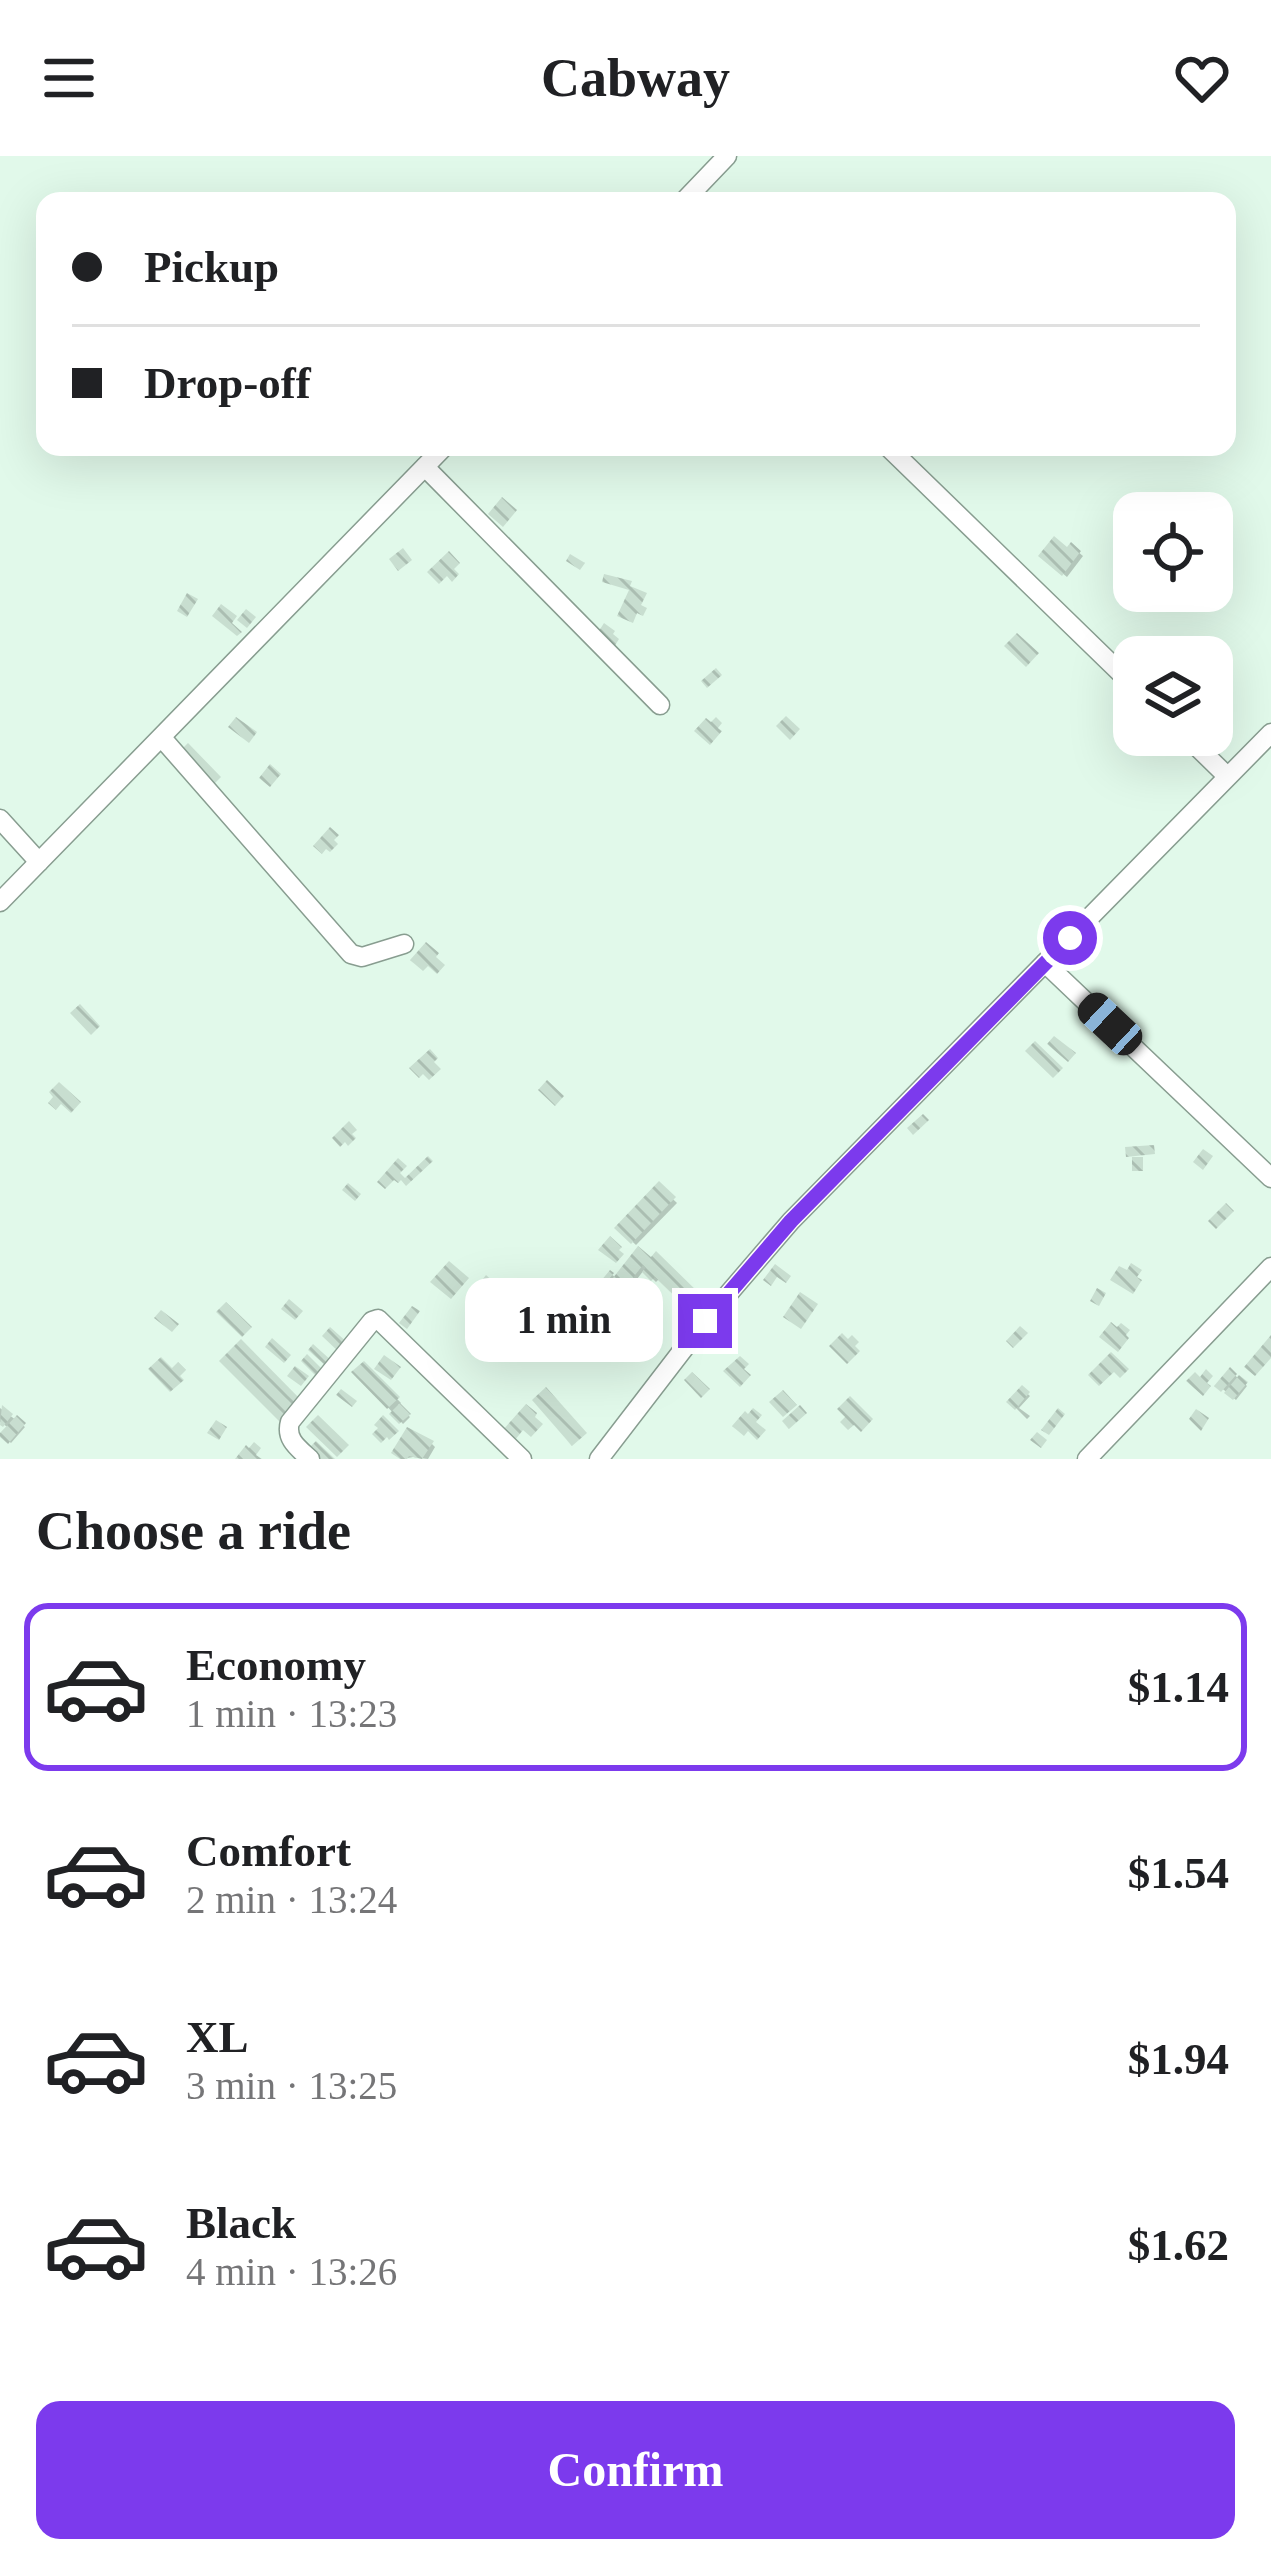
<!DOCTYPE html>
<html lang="en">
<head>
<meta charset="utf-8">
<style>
	:root { --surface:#fff; --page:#f2f2f2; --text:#202124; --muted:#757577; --line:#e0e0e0; --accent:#7c3aed }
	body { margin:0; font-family:"Times New Roman",serif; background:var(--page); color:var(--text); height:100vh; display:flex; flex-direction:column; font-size:45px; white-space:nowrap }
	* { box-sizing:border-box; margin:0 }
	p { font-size:39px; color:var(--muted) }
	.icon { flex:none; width:66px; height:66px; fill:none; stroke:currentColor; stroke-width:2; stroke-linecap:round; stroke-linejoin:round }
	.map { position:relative; height:1303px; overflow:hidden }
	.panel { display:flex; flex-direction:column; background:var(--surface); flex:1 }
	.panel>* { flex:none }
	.hud { position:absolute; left:36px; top:36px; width:1200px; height:264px; border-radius:24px; box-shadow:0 12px 48px #0002; display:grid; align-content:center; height:264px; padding:0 36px; background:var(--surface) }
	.tools { position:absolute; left:1113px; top:336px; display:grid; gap:24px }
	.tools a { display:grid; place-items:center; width:120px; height:120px; border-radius:24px; background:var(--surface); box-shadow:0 12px 48px #0002; font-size:60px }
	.end { position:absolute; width:54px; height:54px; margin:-27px; border:15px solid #7c3aed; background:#fff; box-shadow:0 0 0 6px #fff }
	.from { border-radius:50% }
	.bubble { position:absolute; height:84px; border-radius:24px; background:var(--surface); box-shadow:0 12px 48px #0002; font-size:39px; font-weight:600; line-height:84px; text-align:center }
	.car { position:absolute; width:36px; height:72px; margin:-36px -18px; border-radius:15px; box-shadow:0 0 9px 3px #0007; background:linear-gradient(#222 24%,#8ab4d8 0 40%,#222 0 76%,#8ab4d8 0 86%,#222 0) }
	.hud b { display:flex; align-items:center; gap:42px; height:114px; font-size:45px }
	.hud b+b { border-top:3px solid var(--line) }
	.hud i { width:30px; height:30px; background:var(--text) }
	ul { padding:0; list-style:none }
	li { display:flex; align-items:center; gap:36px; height:168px; margin:0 24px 18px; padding:0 12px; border:6px solid transparent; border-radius:24px }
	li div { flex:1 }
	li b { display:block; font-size:45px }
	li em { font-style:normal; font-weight:600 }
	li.current { border-color:var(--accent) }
	li>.icon { width:108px; height:108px; stroke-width:1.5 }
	h2 { padding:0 36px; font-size:54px; line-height:144px }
	.button { display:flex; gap:24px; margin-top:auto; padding:24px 36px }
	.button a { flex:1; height:138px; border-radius:24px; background:var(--accent); color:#fff; font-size:48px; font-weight:600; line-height:138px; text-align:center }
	header { display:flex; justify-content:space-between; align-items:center; height:156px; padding:0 36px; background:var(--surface); font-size:54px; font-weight:600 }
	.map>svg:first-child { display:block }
</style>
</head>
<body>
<header><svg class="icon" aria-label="menu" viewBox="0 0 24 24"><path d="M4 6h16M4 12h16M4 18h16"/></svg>Cabway<svg class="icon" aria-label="heart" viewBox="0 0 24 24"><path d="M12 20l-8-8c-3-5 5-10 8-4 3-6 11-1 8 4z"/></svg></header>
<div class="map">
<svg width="1271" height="1303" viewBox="0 0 1271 1303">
	<defs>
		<pattern id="building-back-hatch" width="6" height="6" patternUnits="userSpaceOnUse" patternTransform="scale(3)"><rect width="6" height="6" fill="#c8ded0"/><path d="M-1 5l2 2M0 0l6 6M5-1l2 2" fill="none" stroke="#abbeb2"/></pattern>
	</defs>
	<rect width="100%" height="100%" fill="#e1f9ea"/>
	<g fill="#0003">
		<polygon points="1071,390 1083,400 1067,421 1042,400 1067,395"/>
		<polygon points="659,1030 677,1047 636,1089 618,1072"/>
		<polygon points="656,1099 702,1143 692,1153 660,1122 656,1126 644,1114 617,1149 608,1142 605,1146 589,1133 600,1130 611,1118 616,1122"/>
		<polygon points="364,1209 401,1247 398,1249 410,1261 403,1268 356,1216"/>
		<polygon points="1230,1215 1247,1230 1236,1244 1218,1229"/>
		<polygon points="1022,1233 1030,1240 1019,1252 1030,1260 1027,1263 1010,1246"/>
		<polygon points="0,1252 25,1271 11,1287 2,1279 9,1272 0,1266"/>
		<polygon points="432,1288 435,1291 428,1303 413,1301 403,1303 394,1296"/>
	</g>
	<g fill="url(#building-back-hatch)">
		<polygon points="502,341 517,354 503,371 488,358"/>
		<polygon points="1054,380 1067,391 1071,386 1081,395 1062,420 1038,400"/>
		<polygon points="403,392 412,404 398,415 389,403"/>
		<polygon points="449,395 460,407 454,413 459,418 452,426 447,420 439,428 427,416"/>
		<polygon points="570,398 585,407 580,414 566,405"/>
		<polygon points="604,418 632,425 630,430 647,437 641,449 647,452 643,460 637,457 633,467 617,460 629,434 602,426"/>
		<polygon points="187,437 198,443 187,461 177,455"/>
		<polygon points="221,448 237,460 232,467 242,476 237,480 212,460"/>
		<polygon points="246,453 256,461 247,472 237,464"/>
		<polygon points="604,467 615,475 613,478 619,483 614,491 597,478"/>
		<polygon points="1017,477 1039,497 1026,511 1004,490"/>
		<polygon points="716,512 722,519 707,532 701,525"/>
		<polygon points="786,560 800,573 790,584 776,570"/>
		<polygon points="236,561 257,576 249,587 228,571"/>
		<polygon points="716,561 722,567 718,572 722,575 710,589 694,575 706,562 711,566"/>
		<polygon points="188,587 221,621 213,629 180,595"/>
		<polygon points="270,608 281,618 270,631 259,622"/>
		<polygon points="330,671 339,679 334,684 338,688 330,696 326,693 322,698 313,690"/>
		<polygon points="426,786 439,797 436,801 445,809 437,818 428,810 423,815 410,804"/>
		<polygon points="80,848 100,870 91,879 70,857"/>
		<polygon points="1054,880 1076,897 1068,906 1047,888"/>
		<polygon points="1035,885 1063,912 1053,922 1025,895"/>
		<polygon points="430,893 438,902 434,906 441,913 429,924 423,918 419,922 409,912"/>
		<polygon points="547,924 564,940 555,950 538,934"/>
		<polygon points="59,926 81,946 71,957 61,948 56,954 48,947 53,941 49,936"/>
		<polygon points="923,958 929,964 913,979 907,972"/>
		<polygon points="349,965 357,974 352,978 356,982 348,990 345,986 340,991 332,982"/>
		<polygon points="1154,989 1155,998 1126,1001 1125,991"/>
		<polygon points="1203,993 1213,1000 1203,1014 1193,1006"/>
		<polygon points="428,1000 433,1005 406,1030 401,1024 398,1027 394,1024 385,1033 377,1026 398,1002 407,1010 400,1017 405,1022"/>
		<rect x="1132" y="1001" width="11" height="14"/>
		<polygon points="659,1025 676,1041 631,1088 614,1072"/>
		<polygon points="348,1027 361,1038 355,1045 342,1034"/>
		<polygon points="1226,1047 1234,1055 1216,1073 1208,1065"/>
		<polygon points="610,1080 622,1091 619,1094 624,1098 616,1107 598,1094"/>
		<polygon points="638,1090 651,1101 656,1095 700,1138 687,1152 655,1121 651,1125 642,1116 646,1112 643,1109 612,1148 603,1141 600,1144 585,1133 595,1122 600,1126 610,1114 614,1117 600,1134 602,1136"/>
		<polygon points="449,1105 469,1122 451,1143 430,1126"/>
		<polygon points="1131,1107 1142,1114 1137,1121 1142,1124 1133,1138 1110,1124 1119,1110 1127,1114"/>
		<polygon points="775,1108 791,1120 786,1127 777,1121 771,1130 763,1124"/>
		<polygon points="486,1119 507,1138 500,1146 479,1128"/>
		<polygon points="1097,1132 1106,1137 1099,1150 1090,1145"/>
		<polygon points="800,1136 818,1148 801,1173 783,1161"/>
		<polygon points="289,1143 303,1155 295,1164 281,1153"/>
		<polygon points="226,1146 252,1171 242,1181 216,1156"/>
		<polygon points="412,1150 420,1155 407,1173 399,1167"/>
		<polygon points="161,1154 179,1168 172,1176 154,1162"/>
		<polygon points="492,1163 512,1181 495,1199 486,1190 493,1183 482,1173"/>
		<polygon points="1111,1166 1117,1171 1121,1167 1130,1174 1126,1179 1129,1182 1118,1196 1099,1181"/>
		<polygon points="1020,1170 1028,1177 1013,1192 1006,1185"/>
		<polygon points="330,1171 349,1188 340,1197 322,1180"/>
		<polygon points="842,1177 848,1183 852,1179 859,1186 855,1190 860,1195 847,1208 829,1190"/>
		<polygon points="1271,1179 1271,1202 1255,1220 1244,1211"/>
		<polygon points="272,1182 291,1199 284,1207 265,1191"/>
		<polygon points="241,1183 303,1246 281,1267 219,1205"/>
		<polygon points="313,1188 333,1206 327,1211 308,1194"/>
		<polygon points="1111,1196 1129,1213 1120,1222 1114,1216 1099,1230 1088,1219"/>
		<polygon points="307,1198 326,1217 320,1224 301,1205"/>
		<polygon points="384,1199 401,1211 391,1224 374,1213"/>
		<polygon points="740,1200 749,1208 744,1213 751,1219 740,1231 723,1215"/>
		<polygon points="161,1201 172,1212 178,1206 186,1214 180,1220 184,1224 170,1236 148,1213"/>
		<polygon points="364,1205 400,1241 387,1253 351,1216"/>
		<polygon points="295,1210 309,1220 301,1230 287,1220"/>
		<polygon points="1230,1211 1237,1218 1221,1236 1214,1230"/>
		<polygon points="1206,1213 1213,1220 1207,1227 1211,1230 1203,1240 1186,1225 1195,1216 1200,1221"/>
		<polygon points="692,1216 710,1233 701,1242 684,1224"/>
		<polygon points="1239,1219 1248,1226 1233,1244 1224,1237"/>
		<polygon points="1022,1229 1030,1236 1015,1254 1006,1246"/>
		<polygon points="546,1231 587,1277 572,1290 532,1244"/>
		<polygon points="341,1233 357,1245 352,1251 336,1239"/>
		<polygon points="783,1234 797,1249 783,1261 769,1246"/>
		<polygon points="850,1240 873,1263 861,1276 854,1269 848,1274 840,1266 845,1261 837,1253"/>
		<polygon points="400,1247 411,1258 399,1268 389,1258"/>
		<polygon points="526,1248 537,1257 535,1261 543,1268 531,1281 523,1274 515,1284 503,1274"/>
		<polygon points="2,1249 13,1258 3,1271 0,1269"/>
		<polygon points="800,1249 807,1257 789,1273 782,1265"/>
		<polygon points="753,1252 762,1259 756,1266 766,1274 757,1284 748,1275 744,1280 732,1270 745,1255 748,1258"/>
		<polygon points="1058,1252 1065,1258 1049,1279 1041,1274"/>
		<polygon points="1196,1253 1209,1262 1201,1275 1189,1263"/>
		<polygon points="17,1259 26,1267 8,1288 0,1281 0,1277"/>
		<polygon points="318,1259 349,1289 337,1301 306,1271"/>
		<polygon points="383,1259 399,1275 389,1284 387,1281 381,1287 372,1278 378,1272 374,1269"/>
		<polygon points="216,1264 227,1271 219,1284 207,1277"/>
		<polygon points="407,1271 434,1285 422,1303 409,1300 407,1303 400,1303 391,1297"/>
		<polygon points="1037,1276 1047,1284 1041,1292 1030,1284"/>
		<polygon points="316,1285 335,1303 312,1303 305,1296"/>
		<polygon points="254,1286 261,1292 256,1299 262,1303 235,1303 246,1289 249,1292"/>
	</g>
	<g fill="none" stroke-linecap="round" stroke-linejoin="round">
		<defs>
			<g id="minor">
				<polyline points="684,45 727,0"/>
				<polyline points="888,291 1134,530"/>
				<polyline points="425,311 660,549"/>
				<polyline points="1185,579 1227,620"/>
				<polyline points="162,582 351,798 362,801 404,788"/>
				<polyline points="0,663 39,706"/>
				<polyline points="0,746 444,291"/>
				<polyline points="1045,807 1271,1022"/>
				<path d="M310 1303C298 1292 285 1283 290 1266L372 1165 378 1163 522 1303"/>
				<polyline points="599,1303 705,1165 791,1065 1271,577"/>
				<polyline points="1087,1303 1271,1111"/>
			</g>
		</defs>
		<use href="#minor" stroke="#889d90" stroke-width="21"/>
		<use href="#minor" stroke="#fff" stroke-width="18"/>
	</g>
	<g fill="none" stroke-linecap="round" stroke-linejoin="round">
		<polyline stroke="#7c3aed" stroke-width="15" points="705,1165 791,1065 1070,782"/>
	</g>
</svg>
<div class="tools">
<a><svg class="icon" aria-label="locate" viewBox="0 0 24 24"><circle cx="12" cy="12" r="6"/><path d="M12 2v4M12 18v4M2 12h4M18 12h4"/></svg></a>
<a><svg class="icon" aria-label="layers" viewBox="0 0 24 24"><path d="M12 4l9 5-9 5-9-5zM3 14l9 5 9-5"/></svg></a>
</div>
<i class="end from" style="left:1070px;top:782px"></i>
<i class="end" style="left:705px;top:1165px"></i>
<div class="bubble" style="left:465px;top:1122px;width:198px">1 min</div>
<i class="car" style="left:1110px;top:868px;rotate:313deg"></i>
<div class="hud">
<b><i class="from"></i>Pickup</b>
<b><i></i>Drop-off</b>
</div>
</div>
<section class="panel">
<h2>Choose a ride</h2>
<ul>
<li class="current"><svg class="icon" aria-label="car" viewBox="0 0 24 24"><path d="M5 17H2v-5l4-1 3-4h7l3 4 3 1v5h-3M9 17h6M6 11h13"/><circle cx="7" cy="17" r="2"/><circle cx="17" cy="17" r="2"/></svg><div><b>Economy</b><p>1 min · 13:23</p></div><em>$1.14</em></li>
<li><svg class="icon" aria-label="car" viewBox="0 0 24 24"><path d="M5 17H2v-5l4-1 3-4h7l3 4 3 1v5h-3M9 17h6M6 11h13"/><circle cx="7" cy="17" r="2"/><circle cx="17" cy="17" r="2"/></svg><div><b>Comfort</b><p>2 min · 13:24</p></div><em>$1.54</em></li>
<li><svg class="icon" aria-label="car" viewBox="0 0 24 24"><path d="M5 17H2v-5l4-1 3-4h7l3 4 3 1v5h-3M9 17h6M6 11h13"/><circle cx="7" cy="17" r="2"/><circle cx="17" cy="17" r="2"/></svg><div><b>XL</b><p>3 min · 13:25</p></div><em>$1.94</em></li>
<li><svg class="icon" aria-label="car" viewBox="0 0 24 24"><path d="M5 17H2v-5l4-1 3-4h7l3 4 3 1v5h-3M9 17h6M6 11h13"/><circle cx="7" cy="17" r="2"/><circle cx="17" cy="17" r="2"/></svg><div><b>Black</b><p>4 min · 13:26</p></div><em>$1.62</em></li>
</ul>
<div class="button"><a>Confirm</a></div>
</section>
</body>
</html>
